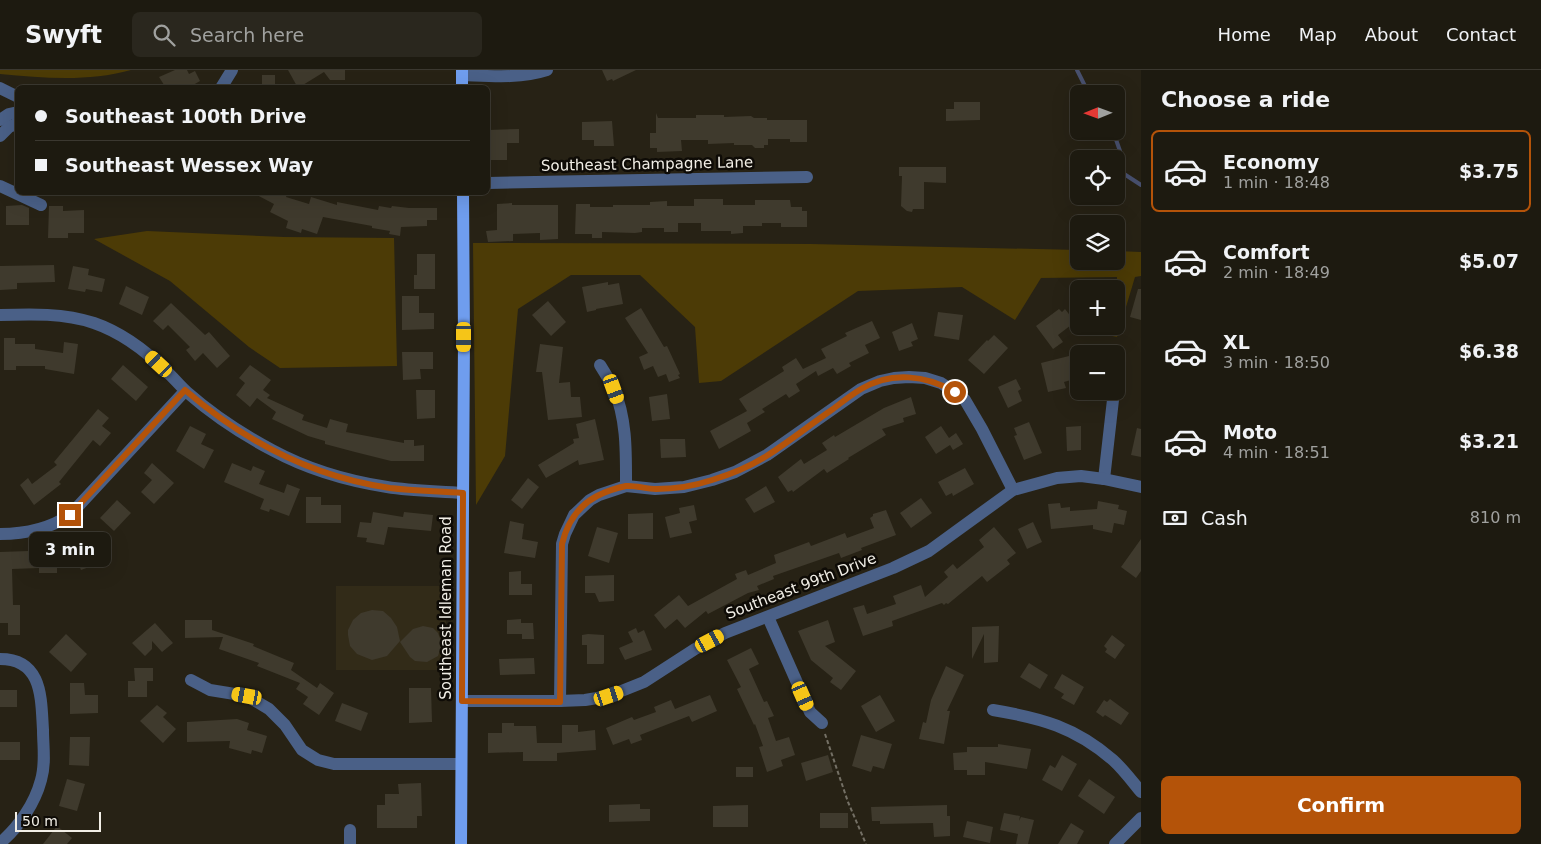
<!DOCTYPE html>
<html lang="en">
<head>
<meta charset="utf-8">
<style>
	:root { --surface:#1d1a10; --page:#2a271e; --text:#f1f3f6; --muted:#a0a19f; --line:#3b3830; --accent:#b45309 }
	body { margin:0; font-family:"DejaVu Sans",sans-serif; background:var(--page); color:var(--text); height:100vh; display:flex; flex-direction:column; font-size:19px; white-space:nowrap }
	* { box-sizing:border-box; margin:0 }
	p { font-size:16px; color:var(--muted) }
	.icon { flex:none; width:28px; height:28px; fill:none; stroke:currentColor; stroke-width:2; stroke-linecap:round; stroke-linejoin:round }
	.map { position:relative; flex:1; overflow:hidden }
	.sheet { display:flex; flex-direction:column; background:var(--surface); width:400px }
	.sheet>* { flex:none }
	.top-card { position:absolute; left:15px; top:15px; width:475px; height:110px; border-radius:8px; box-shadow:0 5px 20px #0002,0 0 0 1px var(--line); display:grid; align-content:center; height:110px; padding:0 20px; background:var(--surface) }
	.needle { width:32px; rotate:269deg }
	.controls { position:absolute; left:1070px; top:15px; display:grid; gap:10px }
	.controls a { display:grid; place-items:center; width:55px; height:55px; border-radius:8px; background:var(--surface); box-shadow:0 5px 20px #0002,0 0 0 1px var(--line); font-size:25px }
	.scale { position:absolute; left:15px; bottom:12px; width:86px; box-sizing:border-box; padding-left:5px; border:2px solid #f1eee6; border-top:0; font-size:14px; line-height:18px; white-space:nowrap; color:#f1eee6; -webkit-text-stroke:4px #0e0b06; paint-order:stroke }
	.end { position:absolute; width:22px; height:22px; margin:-11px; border:6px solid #b45309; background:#fff; box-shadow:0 0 0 2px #fff }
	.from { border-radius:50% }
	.bubble { position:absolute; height:35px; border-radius:8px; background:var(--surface); box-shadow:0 5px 20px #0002,0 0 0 1px var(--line); font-size:16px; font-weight:600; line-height:35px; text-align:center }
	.car { position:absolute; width:15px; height:30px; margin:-15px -8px; border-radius:6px; box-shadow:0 0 4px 1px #0007; background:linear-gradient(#f5c518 24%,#345 0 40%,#f5c518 0 76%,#345 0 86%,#f5c518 0) }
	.top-card b { display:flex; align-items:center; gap:18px; height:48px; font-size:19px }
	.top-card b+b { border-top:1px solid var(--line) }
	.top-card i { width:12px; height:12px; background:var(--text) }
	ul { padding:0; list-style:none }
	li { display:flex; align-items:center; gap:15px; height:82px; margin:0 10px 8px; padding:0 10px; border:2px solid transparent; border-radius:8px }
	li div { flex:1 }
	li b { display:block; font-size:19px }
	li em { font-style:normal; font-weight:600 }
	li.on { border-color:var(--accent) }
	li>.icon { width:45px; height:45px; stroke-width:1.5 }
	h2 { padding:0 20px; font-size:22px; line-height:60px }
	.pay { display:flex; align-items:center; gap:12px; height:55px; padding:0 20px; font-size:19px }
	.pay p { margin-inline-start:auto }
	.button { display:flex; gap:10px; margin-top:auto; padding:10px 20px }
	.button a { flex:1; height:58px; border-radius:8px; background:var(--accent); color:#fff; font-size:20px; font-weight:600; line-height:58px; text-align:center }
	header { display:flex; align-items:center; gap:30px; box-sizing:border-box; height:70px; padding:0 25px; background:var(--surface); border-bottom:1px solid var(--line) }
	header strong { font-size:24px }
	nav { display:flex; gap:28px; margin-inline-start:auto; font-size:18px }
	.search { width:350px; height:45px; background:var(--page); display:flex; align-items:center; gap:12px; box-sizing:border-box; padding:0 18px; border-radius:8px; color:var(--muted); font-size:19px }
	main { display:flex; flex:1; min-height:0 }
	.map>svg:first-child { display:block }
</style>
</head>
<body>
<header>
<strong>Swyft</strong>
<div class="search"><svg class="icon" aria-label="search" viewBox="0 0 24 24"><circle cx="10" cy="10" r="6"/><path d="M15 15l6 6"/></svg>Search here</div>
<nav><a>Home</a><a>Map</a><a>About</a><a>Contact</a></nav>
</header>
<main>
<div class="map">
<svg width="1141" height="774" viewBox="0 0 1141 774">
	<rect width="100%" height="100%" fill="#272215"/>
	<rect fill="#322b18" x="336" y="516" width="110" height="84"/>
	<g fill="#4c3b06">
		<path d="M0 0H131C88 12 44 8 0 4Z"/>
		<polygon points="147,161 284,167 394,168 397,296 280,298 249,277 170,211 94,169"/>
		<polygon points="473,173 811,174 1079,180 1079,191 1116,191 1116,181 1141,182 1141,206 1135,207 1117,267 1112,266 1113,256 1116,256 1117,207 1041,208 1015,250 962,217 858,221 721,311 699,313 695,257 640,205 571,205 518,239 505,386 476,435"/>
	</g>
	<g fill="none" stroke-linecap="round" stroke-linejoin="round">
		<g stroke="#48506e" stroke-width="4">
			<polyline points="1077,0 1086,18 1090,24"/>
			<polyline points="1113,61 1120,81 1118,100 1141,115"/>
		</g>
	</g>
	<g fill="#3f3a2d">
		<polygon points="175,0 187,0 189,4 195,1 200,11 188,18 166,18 159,7"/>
		<polygon points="288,0 345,0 345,10 330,10 324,2 298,18"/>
		<polygon points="602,0 636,0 613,11 612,9 607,11"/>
		<rect x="262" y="5" width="13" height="13"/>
		<polygon points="954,32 980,32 980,50 946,51 946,39 954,39"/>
		<polygon points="656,43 658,48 696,48 696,45 724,45 724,47 751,46 754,48 767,48 767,50 807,50 807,72 790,72 790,69 768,69 768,75 764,75 764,78 755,78 752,75 734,75 734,73 708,74 708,70 681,70 682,81 657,82 657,78 650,78 650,63 656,63"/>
		<polygon points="612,51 614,76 594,76 594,70 582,70 582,52"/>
		<polygon points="519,59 519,73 507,73 507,90 488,90 488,60"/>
		<polygon points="899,97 946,97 946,113 924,112 924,139 913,139 912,142 907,141 901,136 902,106 899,106"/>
		<polygon points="251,122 288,122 286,127 309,134 311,127 337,135 337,132 378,140 379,136 391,138 392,136 409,138 437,138 437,150 427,150 427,156 401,157 400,166 389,164 390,161 372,158 372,156 323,147 317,164 302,159 301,163 286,158 288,151 270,142 274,134"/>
		<polygon points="694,129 723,129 723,135 755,135 755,130 790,130 791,137 802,137 802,141 807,141 807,157 781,157 781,153 762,153 762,156 743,156 743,163 731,164 731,161 701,161 701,153 678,153 678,162 664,162 664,158 642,158 642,162 635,163 602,162 602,168 592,168 592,164 575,164 576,134 590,134 590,137 613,137 613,135 650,135 650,132 667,131 667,136 694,136"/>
		<polygon points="512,133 512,135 558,135 558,169 540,170 540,163 513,164 513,171 488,172 486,161 497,160 497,134"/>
		<polygon points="22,135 29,138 29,155 6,155 6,136"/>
		<polygon points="49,136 63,136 63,141 84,140 84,163 68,163 68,168 48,168"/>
		<polygon points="417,184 435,184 435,219 414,219 414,205 417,205"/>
		<polygon points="54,195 55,212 17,213 17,219 0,220 0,196"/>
		<polygon points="73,196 89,199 88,205 105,209 102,222 86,219 85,222 68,219"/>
		<polygon points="608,212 608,215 619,213 623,234 596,239 596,240 587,242 582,217"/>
		<polygon points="126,216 149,227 142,245 119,234"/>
		<polygon points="1138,219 1141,219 1141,250 1130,247"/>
		<polygon points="402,226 419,226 419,243 434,243 434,259 402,260"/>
		<polygon points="548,231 566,252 551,266 532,245"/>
		<polygon points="171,233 205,265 209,262 230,286 217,298 203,283 195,291 186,280 190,277 168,255 163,260 153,251"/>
		<polygon points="641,238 664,277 667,276 680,304 678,305 680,308 669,312 666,304 658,307 653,296 644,300 639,287 648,283 625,248"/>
		<polygon points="1059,239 1062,242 1065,239 1075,252 1058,265 1063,272 1053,279 1036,256"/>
		<polygon points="938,242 963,245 959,270 934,266"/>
		<polygon points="872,251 880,268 865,275 869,283 849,293 851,296 837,304 833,298 818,306 816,301 796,314 800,321 789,328 786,324 762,339 765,342 747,353 751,361 719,379 710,361 747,341 739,329 784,301 782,297 796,288 803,299 826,288 821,279 847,266 845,263"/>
		<polygon points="912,253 918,269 911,272 913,276 899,281 892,262"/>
		<polygon points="994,265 1008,278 984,304 968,290 987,270 988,271"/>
		<polygon points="4,268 15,268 15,274 35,274 35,279 63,283 64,272 78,274 74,304 45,299 45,296 16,296 16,300 4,300"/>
		<polygon points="540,274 563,277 559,313 570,312 571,327 580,327 582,347 548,350 542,302 536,302"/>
		<polygon points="402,282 433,282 433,299 420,299 421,309 403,310"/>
		<polygon points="1073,285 1078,308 1064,312 1066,318 1048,322 1041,293"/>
		<polygon points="123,295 148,317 136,331 111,309"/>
		<polygon points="250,295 271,310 263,320 270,325 267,328 304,345 302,350 327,358 330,349 348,354 346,362 404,373 404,370 414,370 414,376 424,375 424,391 391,391 355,382 325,374 325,371 308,366 272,349 276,342 257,328 250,337 236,325 245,313 239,308"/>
		<polygon points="1016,309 1021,319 1018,321 1022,331 1008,338 998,317"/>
		<polygon points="416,320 435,320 435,348 417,349"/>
		<polygon points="667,324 670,349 652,351 649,327"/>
		<polygon points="911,327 916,344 903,348 904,352 882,359 886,365 848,388 849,389 827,403 824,399 793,422 792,420 788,422 778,407 801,389 804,394 827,380 822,373 834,365 835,367 884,338"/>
		<polygon points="98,339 109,348 102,356 111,363 100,376 93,370 59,412 61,414 34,435 20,415 28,408 32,414 57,395 54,392"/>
		<polygon points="595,349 604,390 579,395 578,390 546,408 538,395 574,373 573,369 579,368 576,354"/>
		<polygon points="1029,352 1042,383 1024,390 1014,366 1017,365 1014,358"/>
		<polygon points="190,356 206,364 201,374 214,380 204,399 176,381"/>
		<polygon points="941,356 949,368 956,363 963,374 953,380 950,375 936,384 925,367"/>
		<polygon points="1081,356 1081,380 1067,381 1066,357"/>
		<polygon points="1137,358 1141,359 1141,387 1131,385"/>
		<polygon points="660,369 685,369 686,387 661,388"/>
		<polygon points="152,393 174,413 154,434 141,422 152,410 144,403"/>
		<polygon points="232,393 251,401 253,396 265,401 259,414 284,423 287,414 300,419 289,446 270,439 269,442 260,439 264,429 224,412"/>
		<polygon points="965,398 974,414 953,426 952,423 946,426 938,412"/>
		<polygon points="528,408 539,417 522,439 511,430"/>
		<polygon points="766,416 775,432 754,443 745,429"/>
		<polygon points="306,427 321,427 321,435 341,435 341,453 306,453"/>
		<polygon points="921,428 932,443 911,458 900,443"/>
		<polygon points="117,430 131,443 114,461 100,448"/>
		<polygon points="1098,431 1119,435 1118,439 1127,441 1124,455 1114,453 1112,463 1093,459 1093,455 1051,459 1048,434 1060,433 1061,438 1070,437 1070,441 1097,439"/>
		<polygon points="694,435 697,450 689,452 692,463 670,468 665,447 680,443 679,438"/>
		<polygon points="886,440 896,465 861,478 862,480 841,488 839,483 773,506 774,509 757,516 759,520 748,523 708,544 706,541 685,558 677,549 665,559 654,545 679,525 688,536 737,509 735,504 746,500 748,505 776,493 774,485 809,472 811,476 845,463 847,468 874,458 870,448 873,446 873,444"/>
		<polygon points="373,442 403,447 404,442 433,445 431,461 388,457 384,475 366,472 367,468 357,467 360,452 371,453"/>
		<polygon points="653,443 653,469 628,469 628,444"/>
		<polygon points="510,451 524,454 522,469 538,472 535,488 504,483"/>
		<polygon points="1033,452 1042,472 1027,479 1018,459"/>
		<polygon points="597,457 618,463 609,493 588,486"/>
		<polygon points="994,457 1016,483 1007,490 1010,494 987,512 982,506 948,534 946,533 944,535 942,533 892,551 893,556 863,566 853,538 864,535 867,544 896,534 893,526 921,515 925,527 948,507 944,502 953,494 957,499 984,477 979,470"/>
		<polygon points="80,466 83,474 100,468 108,490 81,500 73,481 71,482 67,471"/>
		<polygon points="1141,469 1141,501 1136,508 1121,497"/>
		<polygon points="57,480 57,503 39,503 39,498 12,499 13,535 20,535 20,565 8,565 8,553 0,553 0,482"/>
		<polygon points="521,501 521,514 532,514 532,525 509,525 509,502"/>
		<polygon points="614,505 614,531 599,532 595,523 585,523 585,506"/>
		<polygon points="372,540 383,541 391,548 397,557 400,571 387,586 372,590 357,584 350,576 348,565 348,560 353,550 361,543"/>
		<polygon points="521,549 521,553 533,553 534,569 522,569 522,564 507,564 507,550"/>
		<polygon points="185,550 212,550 212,560 254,574 253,576 294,593 291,600 317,618 320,613 334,623 319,645 303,634 308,627 296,619 300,613 257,596 259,593 219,579 223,567 185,568"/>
		<polygon points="828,550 835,572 825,576 856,601 841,620 830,612 833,608 811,590 798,561"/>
		<polygon points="155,553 173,573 162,582 152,571 152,579 145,586 132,573"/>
		<polygon points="423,556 433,558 438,563 442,574 438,586 427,592 415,591 410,587 400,572 413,559"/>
		<polygon points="999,556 998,592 984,593 984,564 972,589 972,557"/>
		<polygon points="636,558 638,563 644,560 652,580 625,590 619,578 633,572 628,562"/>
		<polygon points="66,564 87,584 71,602 49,582"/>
		<polygon points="588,564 604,565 604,593 603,594 587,594 587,575 582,575 582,565"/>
		<polygon points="1112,565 1125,575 1115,589 1105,582 1107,579 1104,576"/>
		<polygon points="751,578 759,594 749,599 764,632 767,631 774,646 768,648 776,671 789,667 795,685 781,690 783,696 767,702 759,677 763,676 755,654 754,655 737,619 741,617 727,590"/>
		<polygon points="534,588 535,604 500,605 499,589"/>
		<polygon points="1029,593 1048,605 1040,619 1020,607"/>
		<polygon points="946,596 964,605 947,641 950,641 944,674 919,669 923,652 926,653 931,630"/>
		<polygon points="134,598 153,598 153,611 147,611 147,627 128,627 128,611 135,611"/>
		<polygon points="1062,604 1084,617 1074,635 1061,628 1064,624 1054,618"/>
		<polygon points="70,613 84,613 85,625 98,625 98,643 70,644"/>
		<polygon points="409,618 431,618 432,652 409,653"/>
		<rect x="0" y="620" width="17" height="17"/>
		<polygon points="710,625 717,641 692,652 689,646 640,665 642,670 631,674 629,669 613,675 606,658 632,647 634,650 656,642 654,637 671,630 675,639"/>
		<polygon points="880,625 895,651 876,662 861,636"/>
		<polygon points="1110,629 1129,643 1121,655 1105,645 1103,647 1096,642 1104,630 1107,632"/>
		<polygon points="342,633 368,643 361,661 335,651"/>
		<polygon points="157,635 167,643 163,647 176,659 163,673 140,651"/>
		<polygon points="237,649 249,653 247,660 267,666 262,683 252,680 251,684 229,678 230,671 187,672 187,652"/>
		<polygon points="502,653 514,653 514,656 536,656 537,673 562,673 562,655 578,655 578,662 595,660 596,680 557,683 557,691 523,691 523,682 488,683 488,663 502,663"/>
		<polygon points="861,665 892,674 884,699 873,696 871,702 852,696"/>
		<polygon points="70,667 90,667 89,696 69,695"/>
		<rect x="0" y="672" width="20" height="18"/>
		<polygon points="998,674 1031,679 1027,699 985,692 985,705 967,705 967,700 954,700 953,683 967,682 967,677 998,677"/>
		<polygon points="828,685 833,702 806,711 801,693"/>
		<polygon points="1062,685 1077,694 1062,721 1042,710 1050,695 1055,698"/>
		<rect x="736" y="697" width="17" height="10"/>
		<polygon points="67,709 85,714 77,741 59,736"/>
		<polygon points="1089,709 1115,727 1104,744 1078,726"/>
		<polygon points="421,713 422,746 417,746 417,758 377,758 377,735 385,735 385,724 399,724 398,714"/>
		<polygon points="640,734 640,739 650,739 650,751 609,752 609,735"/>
		<polygon points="748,735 748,757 713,757 713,736"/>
		<polygon points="947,735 947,746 950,746 950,766 934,767 933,753 880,754 880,751 872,751 871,737"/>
		<rect x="820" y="743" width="28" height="15"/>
		<polygon points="1004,743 1020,746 1019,751 1021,747 1034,750 1028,774 1016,774 1018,764 1000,760"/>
		<polygon points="967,751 993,757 990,773 963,767"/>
		<polygon points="1071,753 1084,761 1077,774 1058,774"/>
		<polygon points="57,756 72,768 67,774 43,774"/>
	</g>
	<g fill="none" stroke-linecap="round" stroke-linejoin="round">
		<polyline stroke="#747065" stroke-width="2" stroke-dasharray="4 2.5" stroke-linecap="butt" points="825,664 848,732 866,774"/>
		<g stroke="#4a6087" stroke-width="12">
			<path d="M462 5C490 6 519 9 547 0"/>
			<polyline points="0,18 18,27"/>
			<polyline points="221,18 232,0"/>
			<polyline points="0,50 9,44 18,42"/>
			<polyline points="0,66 9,57 18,53"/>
			<polyline points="488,113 807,107"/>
			<polyline points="0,116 41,135"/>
			<path d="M0 245C31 244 64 243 94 253 123 263 145 280 166 301 174 308 180 316 188 323 213 345 242 364 272 380 307 399 348 411 387 417 412 421 438 421 463 423"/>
			<path d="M600 295C605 303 610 311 614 319 627 350 626 383 626 416"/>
			<polyline points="1104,409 1114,321"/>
			<path d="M0 464C25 464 49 459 70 445L185 321"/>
			<polyline points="768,547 810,642 822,653"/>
			<path d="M0 589C43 589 41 629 43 660 43 677 46 693 41 710 35 733 19 757 0 773"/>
			<polyline points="191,610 210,620 247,626 269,639 285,655 302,680 318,690 334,694 461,694"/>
			<polyline points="462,631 560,631 585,630 609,626 644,612 695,579 725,563 893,498 929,481 1013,420 1057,408 1081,406 1104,409 1141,417"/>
			<polyline points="560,631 562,474 565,464 574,445 590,430 599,425 626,416 655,419 684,417 712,410 735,402 767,385 861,319 880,311 894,308 909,307 925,308 941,313 955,322 965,330 982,359 1013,420"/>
			<path d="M993 640C1041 648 1075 657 1113 690 1123 699 1132 711 1141 722"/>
			<polyline points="350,760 350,774"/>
			<polyline points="1115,774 1141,748"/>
		</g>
		<g stroke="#6f9dee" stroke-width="12">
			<polyline points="462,18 462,0"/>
			<polyline points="461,774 464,267 463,122"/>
		</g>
	</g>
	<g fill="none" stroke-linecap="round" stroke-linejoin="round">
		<path stroke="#b45309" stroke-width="6" d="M70 445 185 320C244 371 313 407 390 418 415 421 439 421 463 423L462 631 560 632 562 474C567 453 578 436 597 426 605 422 616 418 626 416 635 415 646 419 656 419 675 419 694 416 712 410 732 404 751 396 768 385 790 371 811 354 833 339 842 332 851 325 861 319 891 301 926 305 955 322"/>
	</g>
	<g text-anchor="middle" stroke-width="5" stroke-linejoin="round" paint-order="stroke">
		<g font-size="15" fill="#f1eee6" stroke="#0e0b06">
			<text transform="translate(647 94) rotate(-1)" y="5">Southeast Champagne Lane</text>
			<text transform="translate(801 516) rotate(-21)" y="5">Southeast 99th Drive</text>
			<text transform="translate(446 538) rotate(-90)" y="5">Southeast Idleman Road</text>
		</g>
	</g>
</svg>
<div class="controls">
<a><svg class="needle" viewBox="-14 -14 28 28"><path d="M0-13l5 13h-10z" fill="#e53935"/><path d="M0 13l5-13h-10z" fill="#a0a19f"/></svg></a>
<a><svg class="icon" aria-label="locate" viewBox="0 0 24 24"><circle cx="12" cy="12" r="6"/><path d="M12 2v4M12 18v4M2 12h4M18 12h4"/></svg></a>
<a><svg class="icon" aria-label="layers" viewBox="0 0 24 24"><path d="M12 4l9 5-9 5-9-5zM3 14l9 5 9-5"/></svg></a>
<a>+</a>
<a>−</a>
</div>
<div class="scale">50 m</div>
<i class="end from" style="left:955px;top:322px"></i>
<i class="end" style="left:70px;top:445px"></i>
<div class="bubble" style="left:29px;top:462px;width:82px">3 min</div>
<i class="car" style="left:464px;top:267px;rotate:180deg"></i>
<i class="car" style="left:159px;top:294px;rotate:313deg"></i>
<i class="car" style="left:614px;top:319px;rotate:160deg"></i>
<i class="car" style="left:710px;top:571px;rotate:62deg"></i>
<i class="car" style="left:247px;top:626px;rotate:280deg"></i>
<i class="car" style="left:609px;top:626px;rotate:72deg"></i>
<i class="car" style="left:803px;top:626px;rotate:156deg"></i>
<div class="top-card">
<b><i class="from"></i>Southeast 100th Drive</b>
<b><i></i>Southeast Wessex Way</b>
</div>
</div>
<section class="sheet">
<h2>Choose a ride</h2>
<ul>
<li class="on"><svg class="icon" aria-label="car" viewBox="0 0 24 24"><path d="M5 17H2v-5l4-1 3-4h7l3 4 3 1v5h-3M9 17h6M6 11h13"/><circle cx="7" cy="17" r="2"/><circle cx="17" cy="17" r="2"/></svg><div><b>Economy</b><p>1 min · 18:48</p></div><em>$3.75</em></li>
<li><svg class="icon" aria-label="car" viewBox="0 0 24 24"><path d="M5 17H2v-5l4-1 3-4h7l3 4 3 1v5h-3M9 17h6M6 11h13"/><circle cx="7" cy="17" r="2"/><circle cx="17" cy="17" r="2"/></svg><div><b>Comfort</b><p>2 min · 18:49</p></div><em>$5.07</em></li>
<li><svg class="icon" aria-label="car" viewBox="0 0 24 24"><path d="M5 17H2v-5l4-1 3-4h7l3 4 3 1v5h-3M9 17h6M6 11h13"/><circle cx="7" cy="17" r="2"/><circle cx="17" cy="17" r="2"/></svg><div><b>XL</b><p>3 min · 18:50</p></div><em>$6.38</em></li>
<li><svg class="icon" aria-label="car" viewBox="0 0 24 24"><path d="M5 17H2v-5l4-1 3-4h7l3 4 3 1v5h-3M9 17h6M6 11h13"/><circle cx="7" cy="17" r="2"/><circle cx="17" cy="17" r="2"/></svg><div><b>Moto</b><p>4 min · 18:51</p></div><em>$3.21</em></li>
</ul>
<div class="pay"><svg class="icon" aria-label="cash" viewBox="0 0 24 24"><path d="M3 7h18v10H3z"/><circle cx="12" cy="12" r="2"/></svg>Cash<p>810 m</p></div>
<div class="button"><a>Confirm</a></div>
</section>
</main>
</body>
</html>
